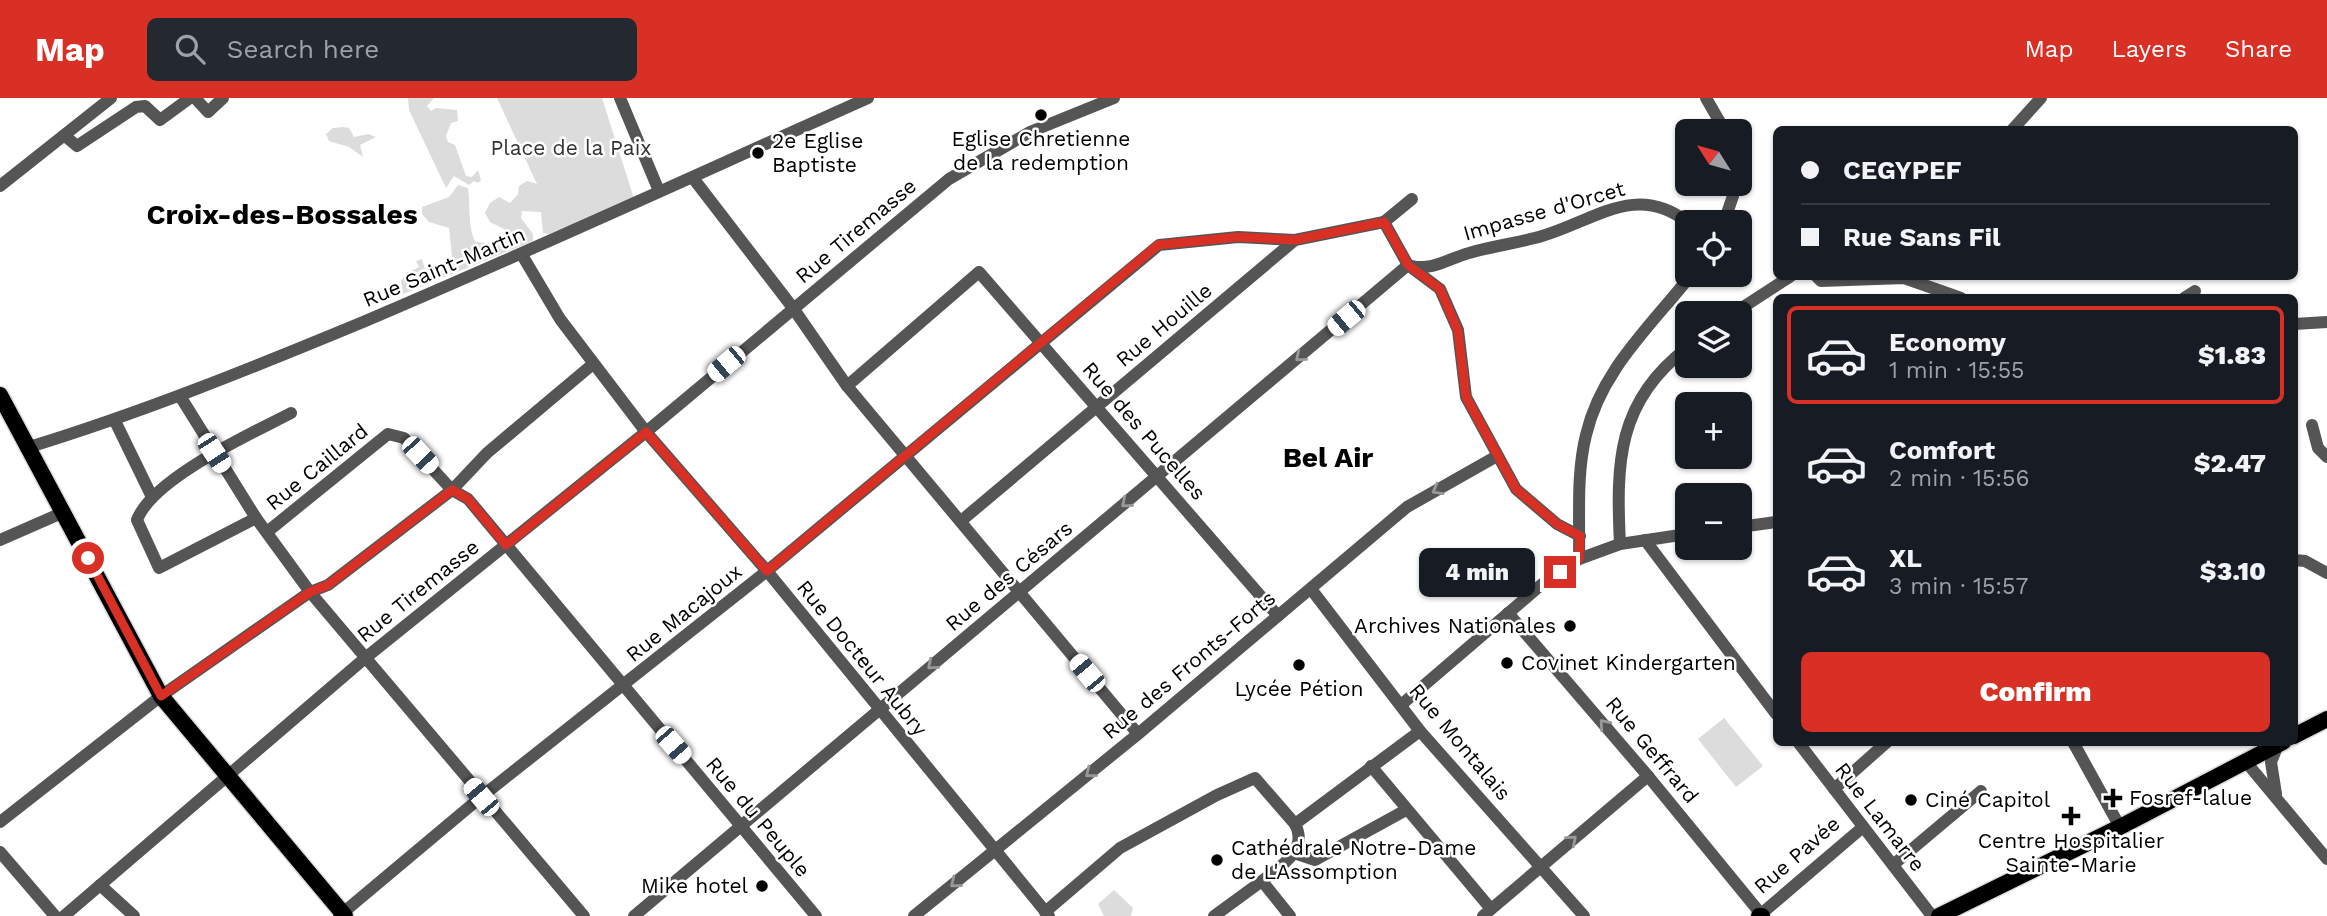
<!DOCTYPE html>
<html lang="en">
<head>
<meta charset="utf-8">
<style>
	:root { --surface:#171b24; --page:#242831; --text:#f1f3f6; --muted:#9ea1a6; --line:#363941; --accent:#d93025 }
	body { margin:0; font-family:"Work Sans",sans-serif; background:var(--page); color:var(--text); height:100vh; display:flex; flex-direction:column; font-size:26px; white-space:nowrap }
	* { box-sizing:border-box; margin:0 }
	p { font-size:23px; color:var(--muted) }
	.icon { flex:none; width:38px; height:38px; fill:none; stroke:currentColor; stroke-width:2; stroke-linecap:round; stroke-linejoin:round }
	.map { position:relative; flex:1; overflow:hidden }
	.panel { position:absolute; left:1773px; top:196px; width:525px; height:452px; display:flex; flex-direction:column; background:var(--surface); border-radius:10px; box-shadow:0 2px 5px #0004 }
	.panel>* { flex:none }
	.banner { position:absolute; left:1773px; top:28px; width:525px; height:154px; border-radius:10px; box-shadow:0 2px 5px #0004; display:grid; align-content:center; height:154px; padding:0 28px; background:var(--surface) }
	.needle { width:46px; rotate:307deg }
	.fabs { position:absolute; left:1675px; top:21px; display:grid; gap:14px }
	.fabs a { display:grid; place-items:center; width:77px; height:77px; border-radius:10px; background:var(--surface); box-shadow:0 2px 5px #0004; font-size:35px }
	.end { position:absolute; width:32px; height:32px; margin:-16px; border:9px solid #d93025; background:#fff; box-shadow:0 0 0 4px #fff }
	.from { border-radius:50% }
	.bubble { position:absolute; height:49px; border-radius:10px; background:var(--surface); box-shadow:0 2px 5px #0004; font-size:23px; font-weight:800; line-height:49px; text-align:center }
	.car { position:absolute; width:21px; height:42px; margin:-21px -10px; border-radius:9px; box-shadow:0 0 5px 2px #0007; background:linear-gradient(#fff 24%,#345 0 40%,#fff 0 76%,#345 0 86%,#fff 0) }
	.banner b { display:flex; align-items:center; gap:24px; height:66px; font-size:26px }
	.banner b+b { border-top:2px solid var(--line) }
	.banner i { width:18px; height:18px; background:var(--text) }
	ul { padding:12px 0 0; list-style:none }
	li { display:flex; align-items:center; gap:21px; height:98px; margin:0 14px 10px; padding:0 14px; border:4px solid transparent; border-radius:10px }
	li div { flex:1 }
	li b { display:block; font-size:26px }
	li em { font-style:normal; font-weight:800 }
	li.current { border-color:var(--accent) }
	li>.icon { width:63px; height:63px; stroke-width:1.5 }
	.primary-button { display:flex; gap:14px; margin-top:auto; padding:14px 28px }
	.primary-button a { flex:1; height:80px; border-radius:10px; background:var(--accent); color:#fff; font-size:28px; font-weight:800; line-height:80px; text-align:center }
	header { display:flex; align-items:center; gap:42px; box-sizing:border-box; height:98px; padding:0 35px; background:var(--accent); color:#fff }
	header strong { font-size:33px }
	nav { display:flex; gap:38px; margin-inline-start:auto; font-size:24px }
	.search { width:490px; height:63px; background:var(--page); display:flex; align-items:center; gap:18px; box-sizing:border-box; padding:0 24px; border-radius:10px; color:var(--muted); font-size:26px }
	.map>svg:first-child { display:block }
</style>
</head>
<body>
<header>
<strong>Map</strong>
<div class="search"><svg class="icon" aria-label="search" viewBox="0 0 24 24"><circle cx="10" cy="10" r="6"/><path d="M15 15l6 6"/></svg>Search here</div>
<nav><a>Map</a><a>Layers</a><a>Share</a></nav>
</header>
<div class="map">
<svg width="2327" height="818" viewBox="0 0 2327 818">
	<rect width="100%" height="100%" fill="#fff"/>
	<g fill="#dcdcdc">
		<polygon points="408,0 434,0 427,8 431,13 436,10 457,12 458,23 451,25 446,38 448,44 455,47 466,78 472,79 478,72 481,82 478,85 474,83 469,87 454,78 446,90 409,12"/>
		<path d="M497 0H602L637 110 561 137 559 132 549 136 543 135 541 114 522 113 521 120 533 136V143L403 196 401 183 407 175 419 169 416 163 422 161 425 172 433 178 453 167 449 130 429 124 422 116V109L449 99 458 87 468 90C470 104 468 134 476 144L486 145 507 139 510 134 490 124 485 115 490 105 499 99 510 105 518 96 519 88 527 83 537 86Z"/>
		<polygon points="343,29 349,30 354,39 368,36 376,39 360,47 363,59 349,49 329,43 326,36 333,30"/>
		<polygon points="1724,620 1763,668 1736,689 1698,641"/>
		<polygon points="1114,792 1133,810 1131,818 1104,818 1098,806"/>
	</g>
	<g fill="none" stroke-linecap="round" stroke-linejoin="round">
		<defs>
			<g id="major">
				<polyline points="0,297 161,598 345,818"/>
				<polyline points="2294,638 2327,621"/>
				<polyline points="1759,818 1762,818"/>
				<polyline points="1939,818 2120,729 2283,644"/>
			</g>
		</defs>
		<use href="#major" stroke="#dbdbdb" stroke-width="19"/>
		<g stroke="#555" stroke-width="12">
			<polyline points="195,0 208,14 223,0"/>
			<polyline points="620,0 659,93"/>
			<polyline points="1706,0 1725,33"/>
			<polyline points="2012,32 2041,0"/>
			<polyline points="65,38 77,48 136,9 145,8 160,22 190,0"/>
			<polyline points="693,80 793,210 847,288 1138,636"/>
			<polyline points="0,88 111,0"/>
			<polyline points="1384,124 1412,101"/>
			<polyline points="1724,124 1733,98 1733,86"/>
			<polyline points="522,157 560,221 646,334 767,473 1049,818"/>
			<path d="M1412 168C1432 173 1450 160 1469 155 1493 148 1518 145 1542 138 1594 123 1636 84 1687 124"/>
			<polyline points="1816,178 1821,183 1904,180 1961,200"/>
			<polyline points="2184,200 2195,193"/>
			<polyline points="1734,215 1791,178"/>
			<polyline points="2294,226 2327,224"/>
			<polyline points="847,288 979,174 1278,518"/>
			<polyline points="180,298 256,420 310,494 584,818"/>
			<polyline points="115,323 152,399"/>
			<polyline points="2312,327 2318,350 2327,359"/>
			<path d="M26 350C141 315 252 270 363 224 533 152 700 75 868 0"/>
			<path d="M256 420 159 470 137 422C153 380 251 336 291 315"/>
			<polyline points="961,423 1295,142"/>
			<polyline points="1740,429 1776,424"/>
			<polyline points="267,434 388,336 404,340 452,392 468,401 816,818"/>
			<polyline points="0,442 64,414"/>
			<polyline points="1645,442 1776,616"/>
			<path d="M1620 446C1616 365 1617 303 1687 250"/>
			<path d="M1579 461C1580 420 1576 377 1586 337 1601 272 1651 228 1691 177"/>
			<polyline points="2294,462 2305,463 2327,475"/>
			<polyline points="1311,491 1420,633 1584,818"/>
			<polyline points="1508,515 1648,678 1761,816 1863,729"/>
			<polyline points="1401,607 1541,487 1579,461 1620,446 1687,436"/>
			<polyline points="1798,644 1932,818"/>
			<polyline points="2073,644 2120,729"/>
			<polyline points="2246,664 2327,761"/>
			<polyline points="1371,668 1491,811"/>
			<polyline points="1834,691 1887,644"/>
			<polyline points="2276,696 2271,664 2278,647"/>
			<polyline points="0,724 161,598 310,494 328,487 452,392 487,355 593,266"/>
			<polyline points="0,754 55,818"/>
			<polyline points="1294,755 1315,762 1406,712"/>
			<polyline points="1893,767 1981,693"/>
			<polyline points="100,787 134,818"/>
			<polyline points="1045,814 1120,750 1217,697 1255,680 1295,726"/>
			<polyline points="64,818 364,561 646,334 949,81 1030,34 1114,0"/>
			<polyline points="339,818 481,699 767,473 1159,147 1238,139 1295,142 1384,124 1408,167 1440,191 1458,232 1466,299 1516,391 1557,426 1580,438"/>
			<polyline points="634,818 1408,167"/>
			<polyline points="914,818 1138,636 1407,409 1497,358"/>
			<polyline points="1214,818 1262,783"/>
			<path d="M1290 818 1262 783C1280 769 1309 752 1295 726L1420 633"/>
			<polyline points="1483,818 1648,678"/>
		</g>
		<use href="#major" stroke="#000" stroke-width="16"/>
	</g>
	<defs><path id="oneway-chevron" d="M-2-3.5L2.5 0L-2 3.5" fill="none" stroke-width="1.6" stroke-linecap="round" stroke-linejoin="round" transform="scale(1.75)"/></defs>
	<g stroke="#999">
		<use href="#oneway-chevron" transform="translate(1300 259) rotate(140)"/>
		<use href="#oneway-chevron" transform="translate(1437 392) rotate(151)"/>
		<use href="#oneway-chevron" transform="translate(1126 405) rotate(140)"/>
		<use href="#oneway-chevron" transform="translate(932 567) rotate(140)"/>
		<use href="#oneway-chevron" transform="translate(1604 626) rotate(-131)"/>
		<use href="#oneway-chevron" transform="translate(1090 675) rotate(141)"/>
		<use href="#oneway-chevron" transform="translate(1572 742) rotate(-40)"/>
		<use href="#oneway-chevron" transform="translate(955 785) rotate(141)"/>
	</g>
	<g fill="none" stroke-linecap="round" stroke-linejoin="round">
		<polyline stroke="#d93025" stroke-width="9" points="88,460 161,598 310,494 328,487 452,392 468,401 506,447 646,334 767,473 1158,147 1238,139 1295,142 1384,124 1408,167 1440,191 1458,233 1466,299 1516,391 1557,426 1580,438 1579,461 1560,474"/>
	</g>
	<g fill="#000" stroke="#fff" stroke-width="2.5">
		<circle cx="1041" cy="17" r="7"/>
		<circle cx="758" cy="55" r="7"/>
		<circle cx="1570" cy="528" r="7"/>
		<circle cx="1507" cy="565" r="7"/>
		<circle cx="1299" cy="567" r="7"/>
		<path d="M2109.5 689.5h7v7h7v7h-7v7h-7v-7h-7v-7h7z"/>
		<circle cx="1911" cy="702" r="7"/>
		<path d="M2067.5 707.5h7v7h7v7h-7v7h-7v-7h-7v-7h7z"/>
		<circle cx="1217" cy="762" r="7"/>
		<circle cx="762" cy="788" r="7"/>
	</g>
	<g text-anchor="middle" stroke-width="5" stroke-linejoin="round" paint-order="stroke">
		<g font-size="21" fill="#000" stroke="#fff" text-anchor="start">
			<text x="1041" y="48" text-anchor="middle">Eglise Chretienne<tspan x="1041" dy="24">de la redemption</tspan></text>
			<text x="772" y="50">2e Eglise<tspan x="772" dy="24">Baptiste</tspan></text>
			<text x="1556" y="535" text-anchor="end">Archives Nationales</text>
			<text x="1521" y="572">Covinet Kindergarten</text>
			<text x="1299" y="598" text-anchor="middle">Lycée Pétion</text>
			<text x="2129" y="707">Fosref-lalue</text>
			<text x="1925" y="709">Ciné Capitol</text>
			<text x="2071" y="750" text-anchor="middle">Centre Hospitalier<tspan x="2071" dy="24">Sainte-Marie</tspan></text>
			<text x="1231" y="757">Cathédrale Notre-Dame<tspan x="1231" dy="24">de L'Assomption</tspan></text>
			<text x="748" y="795" text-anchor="end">Mike hotel</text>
		</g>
		<g font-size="21" fill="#333" stroke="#fff">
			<text x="571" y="57">Place de la Paix</text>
		</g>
		<g font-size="21" fill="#000" stroke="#fff">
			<text transform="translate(1544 113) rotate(-16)" y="7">Impasse d'Orcet</text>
			<text transform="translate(856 133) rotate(-40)" y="7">Rue Tiremasse</text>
			<text transform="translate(444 169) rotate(-23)" y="7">Rue Saint-Martin</text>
			<text transform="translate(1164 227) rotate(-40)" y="7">Rue Houille</text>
			<text transform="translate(1144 333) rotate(49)" y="7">Rue des Pucelles</text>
			<text transform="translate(317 369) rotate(-39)" y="7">Rue Caillard</text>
			<text transform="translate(1009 478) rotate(-40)" y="7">Rue des Césars</text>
			<text transform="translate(418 493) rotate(-39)" y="7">Rue Tiremasse</text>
			<text transform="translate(684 515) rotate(-39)" y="7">Rue Macajoux</text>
			<text transform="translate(862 560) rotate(51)" y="7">Rue Docteur Aubry</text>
			<text transform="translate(1189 567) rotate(-40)" y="7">Rue des Fronts-Forts</text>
			<text transform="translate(1460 644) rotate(50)" y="7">Rue Montalais</text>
			<text transform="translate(1652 652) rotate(50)" y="7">Rue Geffrard</text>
			<text transform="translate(758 719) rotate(50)" y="7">Rue du Peuple</text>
			<text transform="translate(1880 719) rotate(52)" y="7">Rue Lamarre</text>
			<text transform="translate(1797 757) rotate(-41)" y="7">Rue Pavée</text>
		</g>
		<g font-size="28" font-weight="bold" fill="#000" stroke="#fff">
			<text x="282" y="126">Croix-des-Bossales</text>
			<text x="1328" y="369">Bel Air</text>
		</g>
	</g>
</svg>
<div class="fabs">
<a><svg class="needle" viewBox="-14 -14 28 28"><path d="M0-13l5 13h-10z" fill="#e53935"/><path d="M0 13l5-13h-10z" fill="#9ea1a6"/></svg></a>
<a><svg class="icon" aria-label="locate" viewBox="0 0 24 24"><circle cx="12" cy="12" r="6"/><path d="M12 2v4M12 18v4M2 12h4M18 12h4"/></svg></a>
<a><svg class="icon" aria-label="layers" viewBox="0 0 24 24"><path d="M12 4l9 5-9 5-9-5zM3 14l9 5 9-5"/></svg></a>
<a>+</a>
<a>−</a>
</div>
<i class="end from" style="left:88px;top:460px"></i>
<i class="end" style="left:1560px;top:474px"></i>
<div class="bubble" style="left:1419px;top:450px;width:116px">4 min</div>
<i class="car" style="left:1346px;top:220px;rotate:230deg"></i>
<i class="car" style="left:726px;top:266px;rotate:230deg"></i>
<i class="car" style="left:214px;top:355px;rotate:147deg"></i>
<i class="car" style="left:420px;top:357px;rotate:137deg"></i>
<i class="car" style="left:1087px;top:575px;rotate:320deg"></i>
<i class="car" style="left:673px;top:647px;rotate:139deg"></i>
<i class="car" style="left:481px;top:699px;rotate:320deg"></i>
<div class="banner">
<b><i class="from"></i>CEGYPEF</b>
<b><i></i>Rue Sans Fil</b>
</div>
<section class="panel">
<ul>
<li class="current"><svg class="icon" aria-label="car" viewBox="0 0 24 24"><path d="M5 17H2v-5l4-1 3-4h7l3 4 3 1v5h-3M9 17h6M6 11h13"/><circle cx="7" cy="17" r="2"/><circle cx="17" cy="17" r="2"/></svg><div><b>Economy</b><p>1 min · 15:55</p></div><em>$1.83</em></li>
<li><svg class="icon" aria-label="car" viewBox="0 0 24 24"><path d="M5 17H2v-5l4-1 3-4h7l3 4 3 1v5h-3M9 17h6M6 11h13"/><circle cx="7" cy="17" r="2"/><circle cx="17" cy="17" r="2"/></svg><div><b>Comfort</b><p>2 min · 15:56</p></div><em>$2.47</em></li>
<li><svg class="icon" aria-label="car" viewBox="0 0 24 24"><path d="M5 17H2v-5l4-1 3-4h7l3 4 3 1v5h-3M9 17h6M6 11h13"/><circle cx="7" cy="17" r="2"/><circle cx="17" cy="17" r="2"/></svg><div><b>XL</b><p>3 min · 15:57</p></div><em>$3.10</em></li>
</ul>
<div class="primary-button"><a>Confirm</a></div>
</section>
</div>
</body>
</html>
